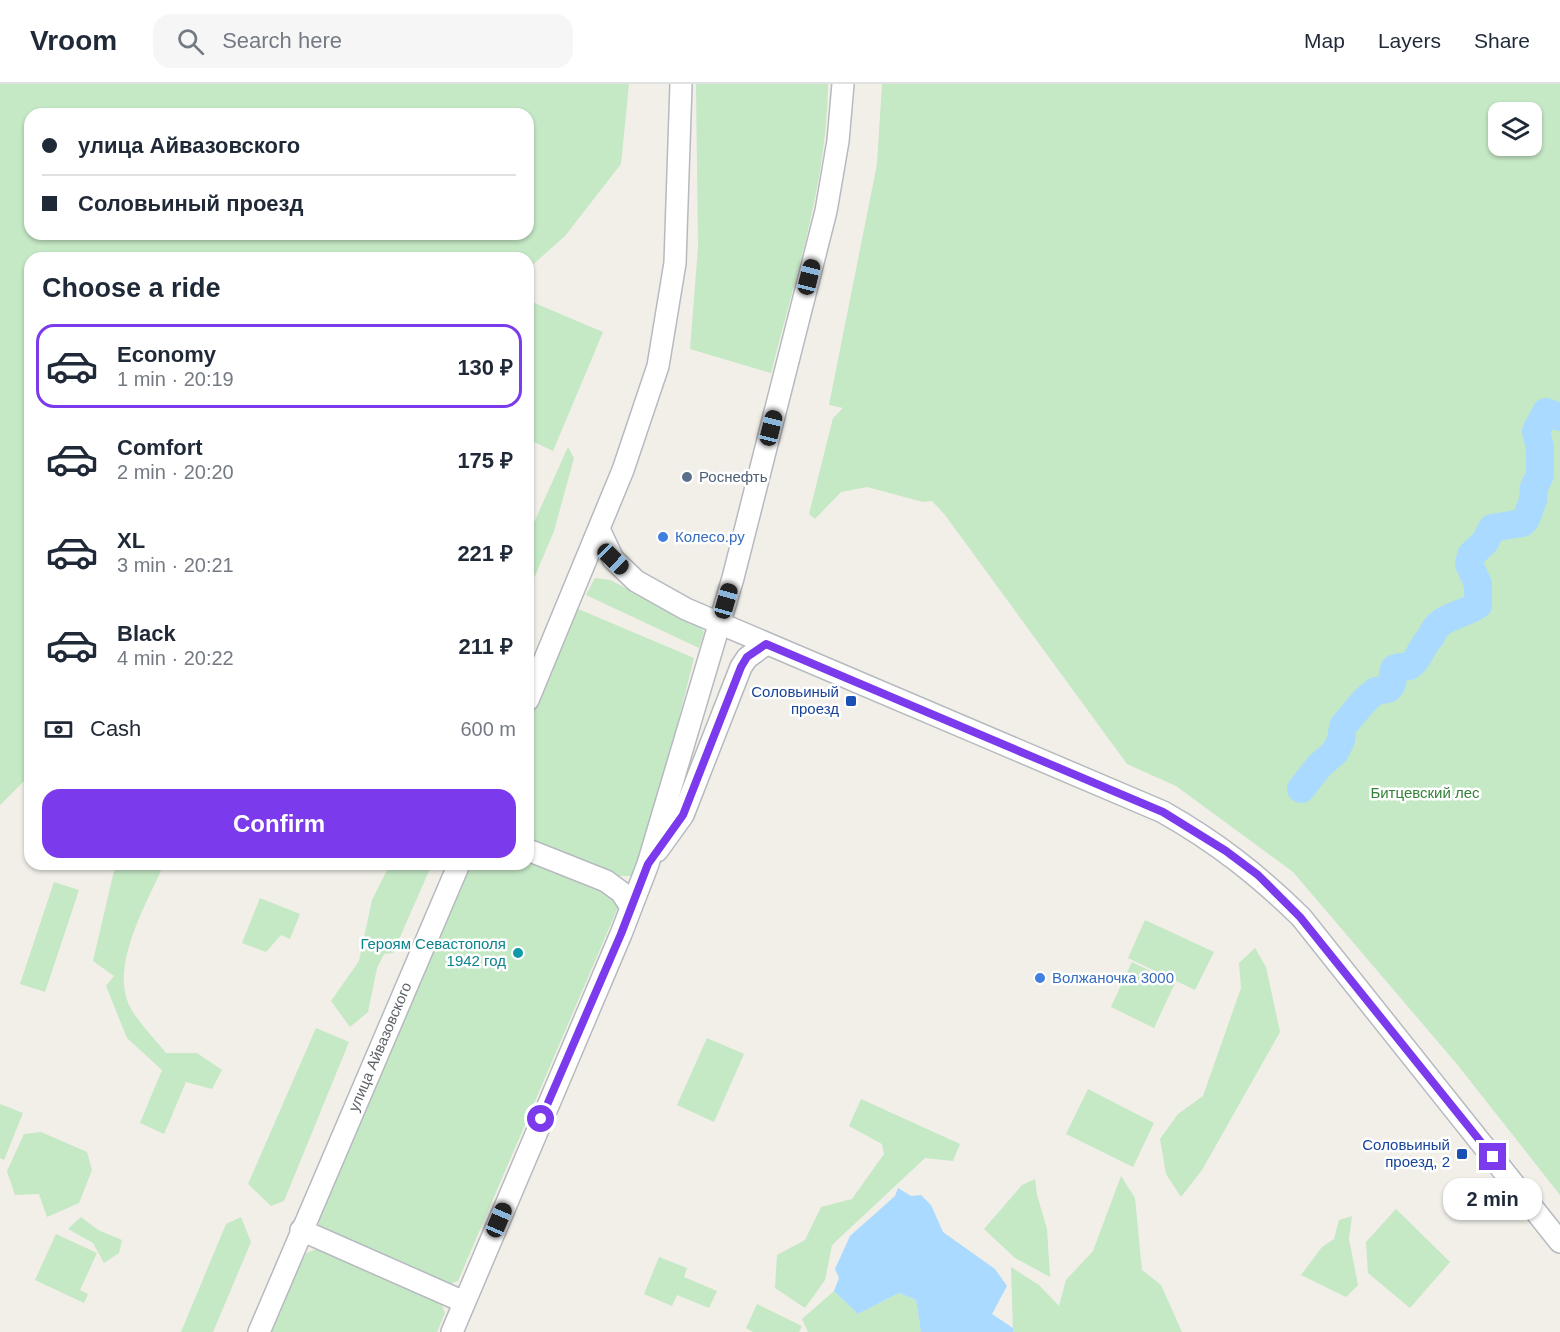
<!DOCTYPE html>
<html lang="en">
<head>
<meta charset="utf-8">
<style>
	:root { --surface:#fff; --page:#f6f6f7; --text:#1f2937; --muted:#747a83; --line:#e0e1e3; --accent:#7c3aed }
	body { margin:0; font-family:Arial,sans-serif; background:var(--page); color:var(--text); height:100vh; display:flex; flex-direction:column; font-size:22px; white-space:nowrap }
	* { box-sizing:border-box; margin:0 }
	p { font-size:20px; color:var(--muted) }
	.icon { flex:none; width:33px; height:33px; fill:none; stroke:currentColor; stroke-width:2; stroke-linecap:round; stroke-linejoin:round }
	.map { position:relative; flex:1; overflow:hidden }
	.panel { position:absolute; left:24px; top:168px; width:510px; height:618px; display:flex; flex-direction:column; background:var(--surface); border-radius:18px; box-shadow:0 2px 4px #0004 }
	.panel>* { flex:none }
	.banner { position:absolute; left:24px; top:24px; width:510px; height:132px; border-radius:18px; box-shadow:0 2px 4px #0004; display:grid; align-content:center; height:132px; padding:0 18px; background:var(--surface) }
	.buttons { position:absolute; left:1488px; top:18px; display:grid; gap:12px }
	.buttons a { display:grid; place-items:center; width:54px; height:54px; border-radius:12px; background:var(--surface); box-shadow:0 2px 4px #0004; font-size:30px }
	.end { position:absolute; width:27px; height:27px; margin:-14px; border:8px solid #7c3aed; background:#fff; box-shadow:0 0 0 3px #fff }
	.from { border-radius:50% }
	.bubble { position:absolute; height:42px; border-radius:18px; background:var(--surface); box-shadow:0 2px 4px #0004; font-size:20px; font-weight:800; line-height:42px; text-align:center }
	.car { position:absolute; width:18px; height:36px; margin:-18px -9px; border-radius:8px; box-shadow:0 0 4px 2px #0007; background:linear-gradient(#222 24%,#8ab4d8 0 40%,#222 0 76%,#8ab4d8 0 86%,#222 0) }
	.banner b { display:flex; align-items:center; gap:21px; height:57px; font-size:22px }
	.banner b+b { border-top:2px solid var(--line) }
	.banner i { width:15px; height:15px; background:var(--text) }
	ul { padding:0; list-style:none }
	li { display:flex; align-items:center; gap:18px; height:84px; margin:0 12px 9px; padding:0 6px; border:3px solid transparent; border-radius:18px }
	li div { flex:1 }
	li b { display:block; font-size:22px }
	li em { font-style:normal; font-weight:800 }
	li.selected { border-color:var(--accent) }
	li>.icon { width:54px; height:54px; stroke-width:1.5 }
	h2 { padding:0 18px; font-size:27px; line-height:72px }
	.pay { display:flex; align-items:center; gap:15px; height:66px; padding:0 18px; font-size:22px }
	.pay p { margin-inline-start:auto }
	.action { display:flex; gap:12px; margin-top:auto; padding:12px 18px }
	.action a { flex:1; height:69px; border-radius:18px; background:var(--accent); color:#fff; font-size:24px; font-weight:800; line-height:69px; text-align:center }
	header { display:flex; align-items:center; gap:36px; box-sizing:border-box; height:84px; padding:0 30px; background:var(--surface); border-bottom:2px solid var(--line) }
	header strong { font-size:28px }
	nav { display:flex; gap:33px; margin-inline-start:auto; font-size:21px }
	.search { width:420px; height:54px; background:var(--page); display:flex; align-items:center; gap:15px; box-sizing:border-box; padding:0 21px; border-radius:18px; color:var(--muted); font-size:22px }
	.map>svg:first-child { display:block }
</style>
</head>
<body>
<header>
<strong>Vroom</strong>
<div class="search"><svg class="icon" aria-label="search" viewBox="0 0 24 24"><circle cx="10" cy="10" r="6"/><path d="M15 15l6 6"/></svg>Search here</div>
<nav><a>Map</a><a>Layers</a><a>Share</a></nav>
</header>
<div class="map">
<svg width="1560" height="1248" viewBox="0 0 1560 1248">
	<rect width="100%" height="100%" fill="#f1efe8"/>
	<g fill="#c5e8c5" fill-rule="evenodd">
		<path d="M0 0H629L621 80 565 152 528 185V174H30V691L0 721ZM30 30H528V150H30Z"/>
		<path d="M696 0H828C827 99 795 194 771 289L690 265 698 163Z"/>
		<path d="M882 0H1560V1111L1456 979 1293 788 1176 702 1127 680 945 431 932 417 923 418 867 403 841 408 815 435 809 430 833 334 843 324 829 321 877 80ZM1498 28H1532V62H1498Z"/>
		<polygon points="532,218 603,248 553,367 528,355 528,221"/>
		<polygon points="568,363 574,374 554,447 535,492 528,494 528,452"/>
		<polygon points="595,494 610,496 699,541 704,548 699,564 586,511"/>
		<polygon points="576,524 694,574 656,726 632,792 617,792 528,755 528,635"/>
		<polygon points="528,774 607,806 619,821 458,1197 447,1201 319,1144 319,1128 465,780 528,780"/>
		<path d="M118 780H164C148 817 110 880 129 921 137 937 154 954 166 969H197L222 986 212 1005 186 998 164 1050 140 1039 162 986 127 954 106 902 114 892 93 877 114 787Z"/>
		<polygon points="390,780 432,780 393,869 384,870 377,884 368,928 350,943 331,917 359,877 372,816"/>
		<polygon points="54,798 79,806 45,908 20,900"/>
		<polygon points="260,814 300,830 290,855 281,851 266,868 242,859"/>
		<polygon points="1145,836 1214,868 1195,906 1128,874"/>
		<polygon points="1255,864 1266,883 1280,948 1202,1086 1181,1113 1166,1090 1160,1055 1178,1030 1203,1012 1241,904 1239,879"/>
		<polygon points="1132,878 1175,899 1154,944 1111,923"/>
		<polygon points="316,944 349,958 284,1117 271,1122 248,1100"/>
		<polygon points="707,954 744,970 714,1038 677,1021"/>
		<polygon points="1088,1005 1154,1039 1133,1083 1066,1050"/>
		<polygon points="861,1015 960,1060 953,1077 925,1074 832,1161 825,1196 805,1224 775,1204 777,1171 805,1156 821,1123 852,1115 884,1070 882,1060 849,1042"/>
		<polygon points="0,1020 23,1029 4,1076 0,1074"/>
		<polygon points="41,1048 87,1068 92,1086 79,1119 47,1133 39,1110 15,1111 7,1087 24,1050"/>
		<polygon points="1121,1092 1135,1114 1142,1186 1161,1201 1182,1248 1013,1248 1011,1183 1039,1201 1059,1222 1066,1196 1093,1167"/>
		<polygon points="1035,1095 1037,1111 1047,1145 1050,1193 1015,1174 984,1145 1022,1101"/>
		<polygon points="1396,1125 1450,1178 1410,1224 1368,1189 1366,1158"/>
		<polygon points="1352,1132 1349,1155 1358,1201 1346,1213 1301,1191 1322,1163 1334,1155 1339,1136"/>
		<polygon points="81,1133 98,1146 122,1156 119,1169 104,1179 93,1159 68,1145"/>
		<polygon points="241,1133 251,1158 213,1248 181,1248 226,1140"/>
		<polygon points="56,1150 97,1169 80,1206 88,1210 84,1219 35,1196"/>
		<polygon points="319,1164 440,1217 445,1229 437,1248 269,1248 301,1171"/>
		<polygon points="659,1173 687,1184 684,1193 717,1207 709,1224 677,1211 672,1222 644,1210"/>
		<polygon points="834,1207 858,1230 899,1209 916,1216 921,1248 808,1248 802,1235"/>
		<polygon points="757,1220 802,1242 799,1248 753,1248 746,1244"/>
	</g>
	<polygon fill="#aadaff" points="898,1104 911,1112 921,1111 931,1121 943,1148 995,1185 1007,1202 992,1230 1013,1244 1013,1248 921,1248 916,1216 899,1209 858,1230 834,1207 839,1194 835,1185 850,1152 895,1112"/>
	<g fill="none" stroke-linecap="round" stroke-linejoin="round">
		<path stroke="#aadaff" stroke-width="28" d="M1301 705 1319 682 1335 668 1341 656 1343 642 1365 616 1376 607 1388 605 1392 600 1394 585C1399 582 1403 584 1409 582 1419 577 1422 560 1431 553 1437 532 1462 532 1478 521V500L1469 480 1471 471 1485 458 1492 444 1522 439 1526 435 1533 416 1534 403 1540 391V364L1536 347 1546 328 1560 333"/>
		<defs>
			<g id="secondary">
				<path d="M599 445 613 475 636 497 686 525 1163 728C1216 758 1257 790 1301 833L1560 1158"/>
				<polyline points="528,616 623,386 658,282 675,179 681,0"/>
				<polyline points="528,766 606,797 621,808 631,823"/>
				<polyline points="657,767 683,731 741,583 747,574 766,560"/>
				<polyline points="301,1146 464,1218"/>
				<polyline points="259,1248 459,780"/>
				<polyline points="452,1248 621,850 648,780 733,494 826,127 838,57 843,0"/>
			</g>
		</defs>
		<use href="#secondary" stroke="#b6babf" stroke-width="24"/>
		<use href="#secondary" stroke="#fff" stroke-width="21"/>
	</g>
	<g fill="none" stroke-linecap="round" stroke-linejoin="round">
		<polyline stroke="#7c3aed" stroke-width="8" points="541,1035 621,850 648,780 683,731 741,583 747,573 766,560 1163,728 1226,767 1258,791 1300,833 1493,1073"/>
	</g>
	<circle fill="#5c6f8a" stroke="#fff" stroke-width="2" cx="687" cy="393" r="6"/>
	<g fill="#3f7fe0" stroke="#fff" stroke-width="2">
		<circle cx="663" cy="453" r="6"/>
		<circle cx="1040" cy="894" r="6"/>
	</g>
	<g fill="#1a4fb4" stroke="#fff" stroke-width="2">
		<rect x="845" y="611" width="12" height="12" rx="3"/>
		<rect x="1456" y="1064" width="12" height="12" rx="3"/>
	</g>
	<circle fill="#0f9aa8" stroke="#fff" stroke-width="2" cx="518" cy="869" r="6"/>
	<g text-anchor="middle" stroke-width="5" stroke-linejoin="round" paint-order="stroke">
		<g font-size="15" fill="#4e5e75" stroke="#fff" text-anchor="start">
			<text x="699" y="398">Роснефть</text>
		</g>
		<g font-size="15" fill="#366cbe" stroke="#fff" text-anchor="start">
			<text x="675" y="458">Колесо.ру</text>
			<text x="1052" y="899">Волжаночка 3000</text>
		</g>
		<g font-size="15" fill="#164399" stroke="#fff" text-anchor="end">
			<text x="839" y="613">Соловьиный<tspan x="839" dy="17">проезд</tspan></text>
			<text x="1450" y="1066">Соловьиный<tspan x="1450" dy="17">проезд, 2</tspan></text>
		</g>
		<g font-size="15" fill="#348238" stroke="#fff">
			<text x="1425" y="714">Битцевский лес</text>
		</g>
		<g font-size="15" fill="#0d838f" stroke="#fff" text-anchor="end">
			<text x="506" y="865">Героям Севастополя<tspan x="506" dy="17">1942 год</tspan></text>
		</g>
		<g font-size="15" fill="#5f6368" stroke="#fff">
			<text transform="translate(380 963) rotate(-67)" y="5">улица Айвазовского</text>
		</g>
	</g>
</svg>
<div class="buttons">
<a><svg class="icon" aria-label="layers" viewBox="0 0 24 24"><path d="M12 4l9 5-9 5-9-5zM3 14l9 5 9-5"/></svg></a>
</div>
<i class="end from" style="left:541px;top:1035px"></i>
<i class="end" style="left:1493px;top:1073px"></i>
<div class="bubble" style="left:1443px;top:1094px;width:99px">2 min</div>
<i class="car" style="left:809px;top:193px;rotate:14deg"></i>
<i class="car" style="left:771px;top:344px;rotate:14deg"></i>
<i class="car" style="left:613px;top:475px;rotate:134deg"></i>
<i class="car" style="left:726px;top:517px;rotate:16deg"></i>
<i class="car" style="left:499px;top:1136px;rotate:23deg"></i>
<div class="banner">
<b><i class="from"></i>улица Айвазовского</b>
<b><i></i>Соловьиный проезд</b>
</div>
<section class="panel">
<h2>Choose a ride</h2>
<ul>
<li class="selected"><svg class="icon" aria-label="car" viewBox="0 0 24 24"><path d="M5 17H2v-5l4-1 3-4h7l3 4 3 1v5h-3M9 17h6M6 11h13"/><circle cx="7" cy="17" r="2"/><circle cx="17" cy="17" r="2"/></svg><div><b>Economy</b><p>1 min · 20:19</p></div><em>130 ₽</em></li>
<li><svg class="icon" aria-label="car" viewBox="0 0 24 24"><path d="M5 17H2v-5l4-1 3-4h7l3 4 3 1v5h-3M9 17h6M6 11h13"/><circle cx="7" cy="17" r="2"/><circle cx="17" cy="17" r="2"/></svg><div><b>Comfort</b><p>2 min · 20:20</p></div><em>175 ₽</em></li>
<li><svg class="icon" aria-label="car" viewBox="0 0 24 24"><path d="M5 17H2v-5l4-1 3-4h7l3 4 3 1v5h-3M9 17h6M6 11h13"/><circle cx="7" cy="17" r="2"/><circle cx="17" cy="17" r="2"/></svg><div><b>XL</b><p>3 min · 20:21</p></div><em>221 ₽</em></li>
<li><svg class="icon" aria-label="car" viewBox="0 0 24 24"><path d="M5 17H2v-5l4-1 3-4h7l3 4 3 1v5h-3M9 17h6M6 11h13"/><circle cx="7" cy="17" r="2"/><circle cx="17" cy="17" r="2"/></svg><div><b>Black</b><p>4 min · 20:22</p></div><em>211 ₽</em></li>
</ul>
<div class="pay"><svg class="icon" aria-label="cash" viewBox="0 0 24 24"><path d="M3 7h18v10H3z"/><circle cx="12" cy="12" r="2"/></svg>Cash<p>600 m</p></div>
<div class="action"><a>Confirm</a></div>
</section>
</div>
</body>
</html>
